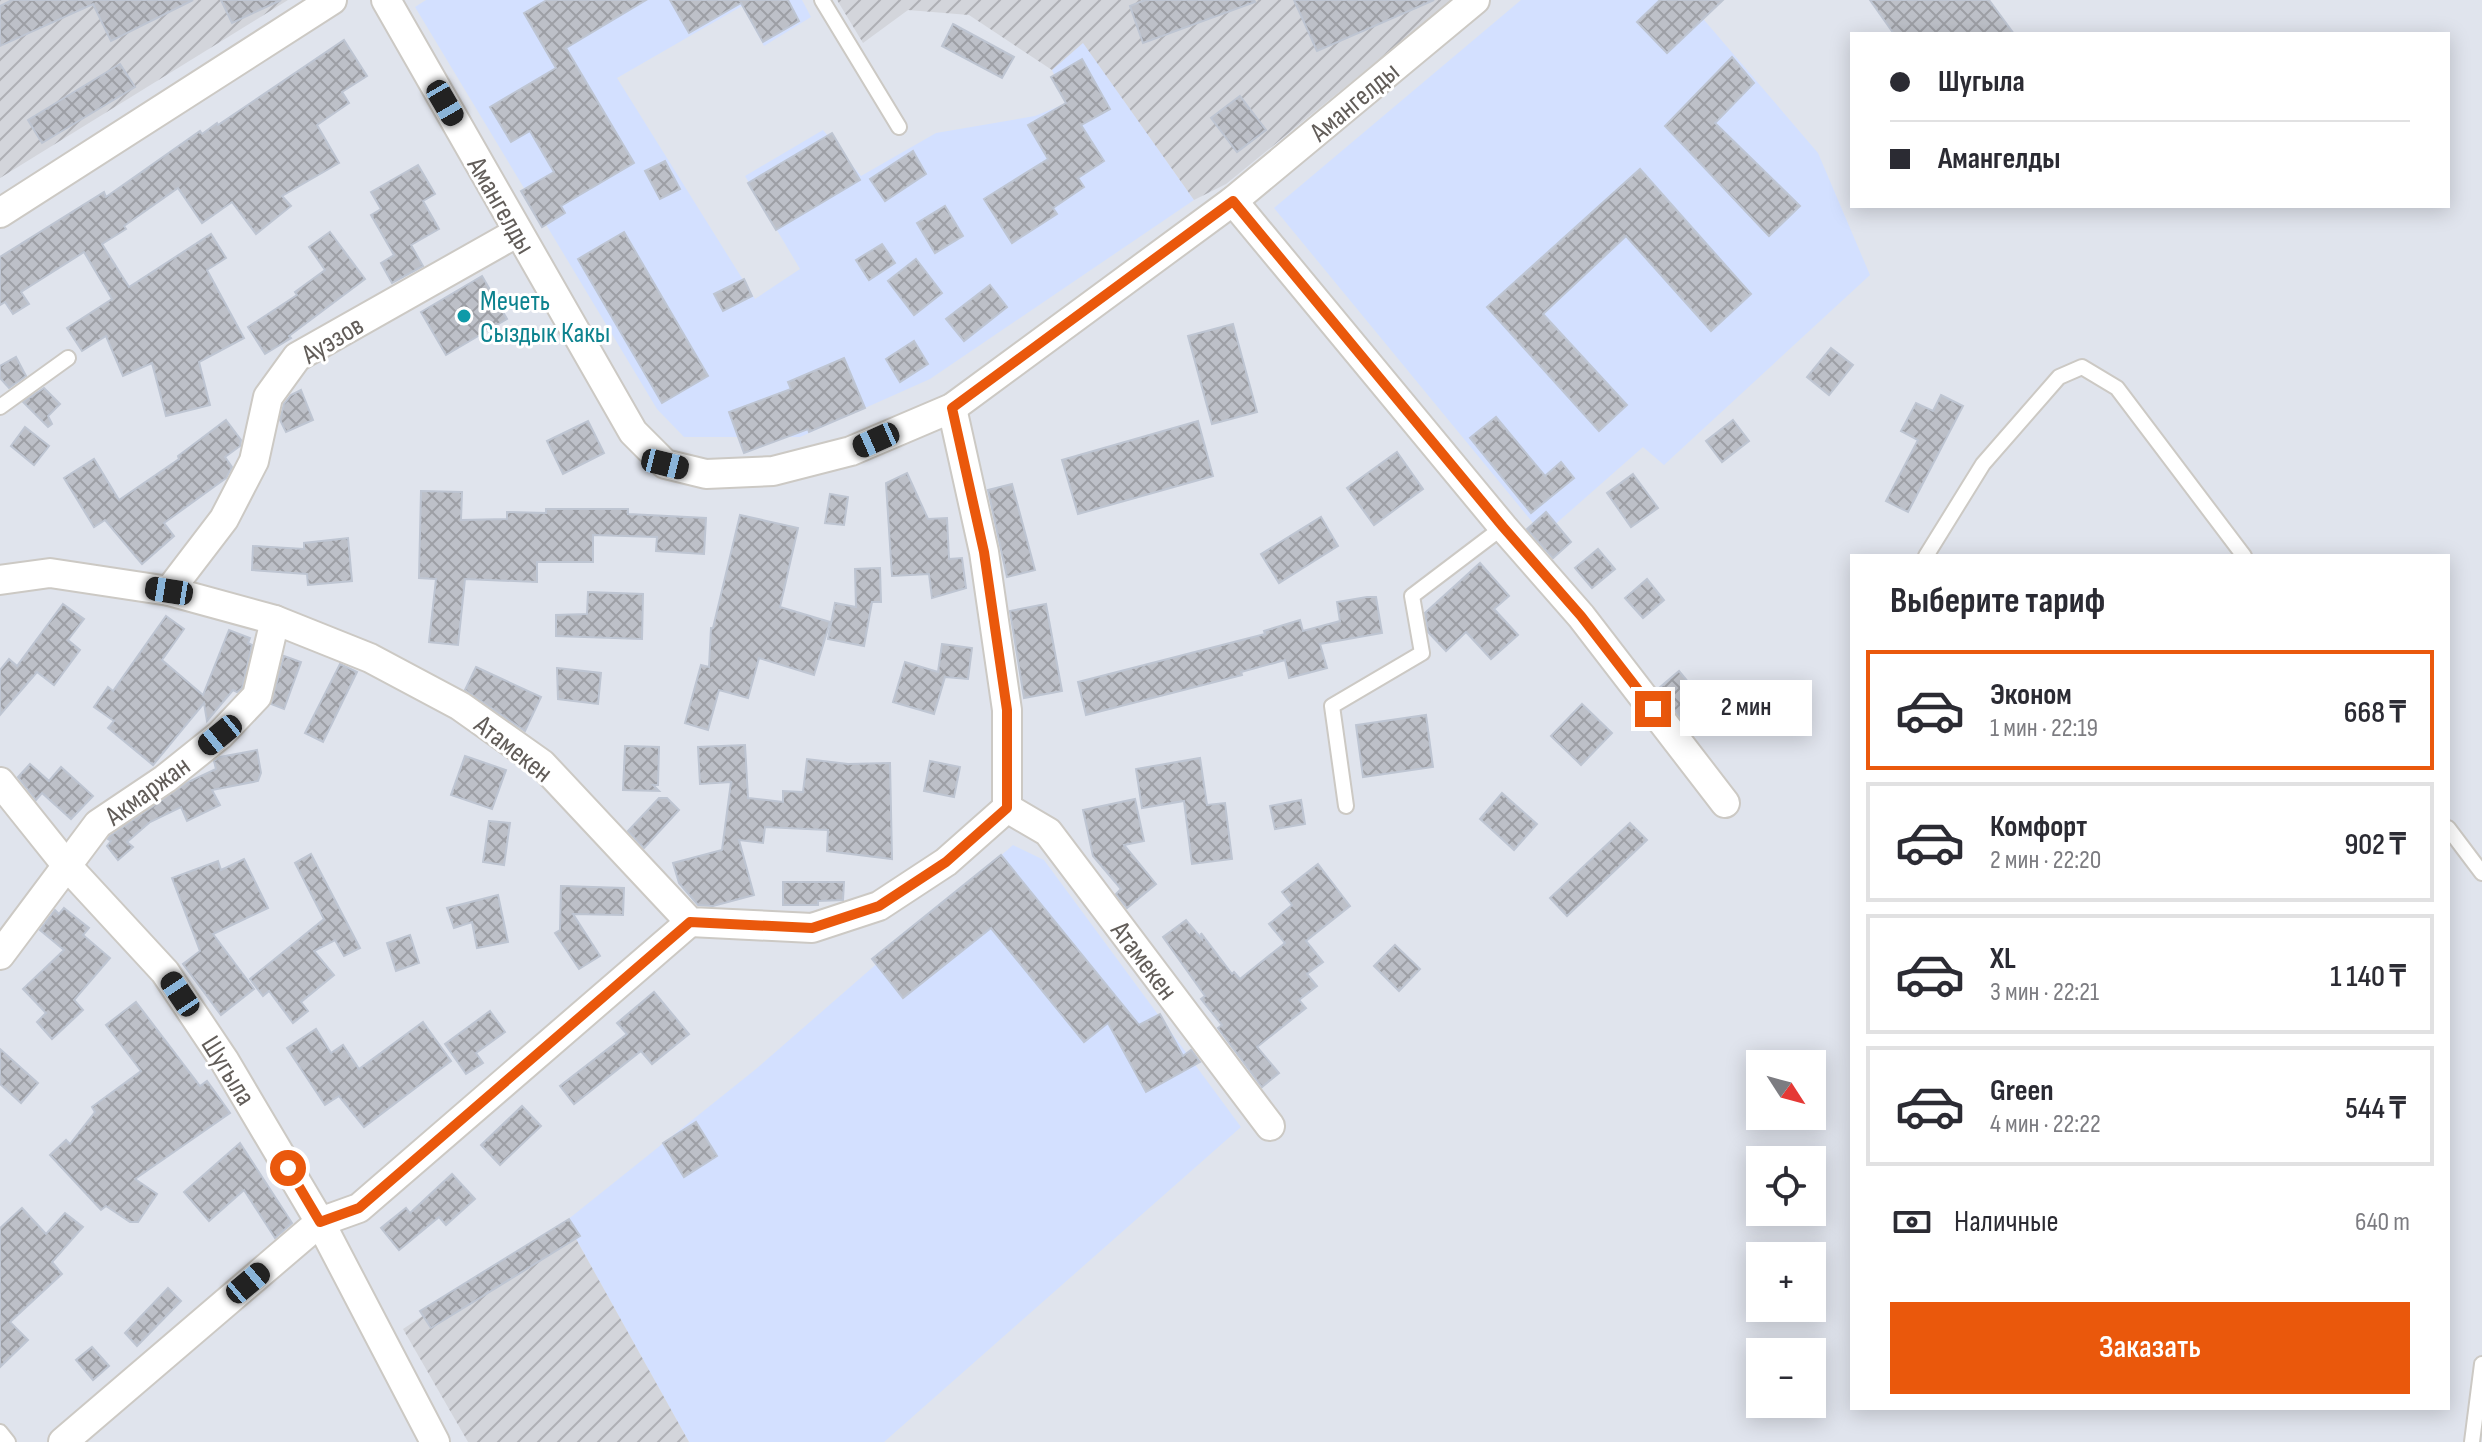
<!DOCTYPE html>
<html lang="ru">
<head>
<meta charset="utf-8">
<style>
	:root { --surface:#fff; --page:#f7f7f7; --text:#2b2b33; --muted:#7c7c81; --line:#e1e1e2; --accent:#ea580c }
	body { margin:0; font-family:"Sofia Sans Condensed",sans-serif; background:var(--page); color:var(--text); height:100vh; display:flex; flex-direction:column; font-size:30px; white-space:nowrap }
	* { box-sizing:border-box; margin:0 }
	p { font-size:26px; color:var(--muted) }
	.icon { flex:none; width:44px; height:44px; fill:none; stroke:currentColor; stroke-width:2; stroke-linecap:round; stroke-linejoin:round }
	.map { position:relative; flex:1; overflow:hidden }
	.drawer { position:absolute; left:1850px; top:554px; width:600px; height:856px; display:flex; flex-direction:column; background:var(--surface); border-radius:0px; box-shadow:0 4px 20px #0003 }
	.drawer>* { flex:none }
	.guide { position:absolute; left:1850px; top:32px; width:600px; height:176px; border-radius:0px; box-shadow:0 4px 20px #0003; display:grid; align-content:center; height:176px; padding:0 40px; background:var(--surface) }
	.needle { width:52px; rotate:126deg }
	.fabs { position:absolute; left:1746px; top:1050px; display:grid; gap:16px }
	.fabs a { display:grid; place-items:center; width:80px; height:80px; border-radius:0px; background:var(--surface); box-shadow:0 4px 20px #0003; font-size:40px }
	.end { position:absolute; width:36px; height:36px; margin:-18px; border:10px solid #ea580c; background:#fff; box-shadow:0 0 0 4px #fff }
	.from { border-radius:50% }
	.bubble { position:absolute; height:56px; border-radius:0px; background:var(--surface); box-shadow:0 4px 20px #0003; font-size:26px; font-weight:600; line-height:56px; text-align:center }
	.car { position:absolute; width:24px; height:48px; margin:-24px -12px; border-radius:10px; box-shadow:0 0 6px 2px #0007; background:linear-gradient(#222 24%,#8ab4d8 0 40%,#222 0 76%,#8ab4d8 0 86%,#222 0) }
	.guide b { display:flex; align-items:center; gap:28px; height:76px; font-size:30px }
	.guide b+b { border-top:2px solid var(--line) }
	.guide i { width:20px; height:20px; background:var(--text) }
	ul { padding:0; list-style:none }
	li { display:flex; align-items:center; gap:24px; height:120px; margin:0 16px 12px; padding:0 24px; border:4px solid var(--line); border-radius:0px }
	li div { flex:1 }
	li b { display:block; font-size:30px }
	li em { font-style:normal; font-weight:600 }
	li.active { border-color:var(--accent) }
	li>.icon { width:72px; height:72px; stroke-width:1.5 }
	h2 { padding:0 40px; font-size:36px; line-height:96px }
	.pay { display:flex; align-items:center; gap:20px; height:88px; padding:0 40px; font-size:30px }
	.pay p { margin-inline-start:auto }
	.button { display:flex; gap:16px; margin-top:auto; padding:16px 40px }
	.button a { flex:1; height:92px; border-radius:0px; background:var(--accent); color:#fff; font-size:32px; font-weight:600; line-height:92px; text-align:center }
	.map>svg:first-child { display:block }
</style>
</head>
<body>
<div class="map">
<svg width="2482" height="1442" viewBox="0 0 2482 1442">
	<defs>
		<pattern id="industrial-furrows" width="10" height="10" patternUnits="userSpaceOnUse" patternTransform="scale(2)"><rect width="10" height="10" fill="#d3d5db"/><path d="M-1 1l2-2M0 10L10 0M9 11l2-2" fill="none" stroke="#afb0b5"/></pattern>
		<pattern id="building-cross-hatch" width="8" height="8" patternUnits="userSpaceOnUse" patternTransform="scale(2)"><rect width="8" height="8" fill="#bdc0c8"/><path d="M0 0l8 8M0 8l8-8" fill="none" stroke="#9d9fa5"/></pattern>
	</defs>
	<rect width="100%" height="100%" fill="#e0e4ed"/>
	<g fill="#d3e0ff">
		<polygon points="426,0 802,0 811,17 764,46 742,6 617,78 755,299 800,269 745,176 823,130 861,176 936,133 1035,116 1067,103 1052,70 1083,42 1194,200 930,379 800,437 684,437 657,409 415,7"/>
		<polygon points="1521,0 1687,0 1818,153 1870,275 1664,465 1643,447 1543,535 1274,208"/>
		<polygon points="1013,845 1044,860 1241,1127 884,1442 689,1442 566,1221 756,1069"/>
	</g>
	<g fill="url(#industrial-furrows)">
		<polygon points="0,0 288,0 0,178"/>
		<polygon points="837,0 1452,0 1226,184 1194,200 1083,43 1052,70 969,15 908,10 863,43"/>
		<polygon points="566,1221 689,1442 468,1442 403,1329"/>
	</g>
	<g fill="url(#building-cross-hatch)" stroke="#bec5d2" stroke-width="2">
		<polygon points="12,0 193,0 111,41 93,4 0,46 0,6"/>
		<polygon points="221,0 281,0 232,23"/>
		<polygon points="547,0 646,0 566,48 634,163 561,206 565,213 542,227 521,191 554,172 530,131 511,142 490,107 556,68 524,13"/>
		<polygon points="670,0 788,0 799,21 763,42 741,3 689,33"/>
		<polygon points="1145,0 1254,0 1255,2 1143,43 1130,6"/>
		<polygon points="1294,0 1434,0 1317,51"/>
		<polygon points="1660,0 1723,0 1667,53 1637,22"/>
		<polygon points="1870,0 1989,0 2014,34 1894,34"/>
		<polygon points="953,24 1014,57 1002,78 942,46"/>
		<polygon points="344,40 367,76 342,92 349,103 317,125 339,163 282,196 291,206 256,234 232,202 202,223 178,188 124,226 126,229 102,244 129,287 211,234 226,258 207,270 244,338 199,362 210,405 166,416 152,363 123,376 106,336 82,351 67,328 112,299 84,252 21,292 29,304 13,314 5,302 0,305 0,257 104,192 106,197 200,131 202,134 217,123 218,125"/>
		<polygon points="1732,57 1754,83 1715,123 1800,206 1769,236 1665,126"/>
		<polygon points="1082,59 1110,109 1081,125 1104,161 1078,178 1084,187 1053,208 1057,214 1012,243 984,199 1048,159 1028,125 1066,103 1051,77"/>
		<polygon points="120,64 135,87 42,143 28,120"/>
		<polygon points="1240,96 1266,130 1237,152 1211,118"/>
		<polygon points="832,133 860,180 776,230 748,183"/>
		<polygon points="913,151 926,174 885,201 870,179"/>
		<polygon points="665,161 680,189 660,199 645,171"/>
		<polygon points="418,165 435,194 423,201 439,229 411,245 423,266 392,283 381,263 394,255 371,215 381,209 371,192"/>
		<polygon points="1640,169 1751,294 1711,331 1626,236 1543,314 1627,405 1599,431 1487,307"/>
		<polygon points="945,206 963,236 935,253 917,223"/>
		<polygon points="330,232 365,279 289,336 291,338 265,354 248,327 297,295 295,292 325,270 309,247"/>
		<polygon points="624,232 708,376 662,403 578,259"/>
		<polygon points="882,244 895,263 869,280 856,260"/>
		<polygon points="916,259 942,293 914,315 888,281"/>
		<polygon points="482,276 507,319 446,355 421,312"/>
		<polygon points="744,279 752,296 723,311 714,294"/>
		<polygon points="990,285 1007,307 964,341 946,319"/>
		<polygon points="1233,324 1257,412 1212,424 1188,336"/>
		<polygon points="914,341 928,364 900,382 886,359"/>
		<polygon points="1831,348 1853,365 1829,395 1807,377"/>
		<polygon points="16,357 26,376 9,388 0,378 0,366"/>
		<polygon points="844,358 865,408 809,432 808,429 744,453 729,412 791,389 788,382"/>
		<polygon points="44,388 60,404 48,416 52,424 48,427 23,402"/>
		<polygon points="301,390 313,420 286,432 280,420 284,404 291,395"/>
		<polygon points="1941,395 1963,406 1908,512 1886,501 1918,440 1901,431 1916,403 1933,411"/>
		<polygon points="1496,417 1545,476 1561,462 1574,478 1531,513 1470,438"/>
		<polygon points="226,420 241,440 240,446 225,457 232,467 226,478 164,523 174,536 142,564 105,520 94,527 64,478 94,459 119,500 179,459 178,456"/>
		<polygon points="1733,420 1749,441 1722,462 1706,441"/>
		<polygon points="588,421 604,453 563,474 547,441"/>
		<polygon points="1198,421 1213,476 1078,514 1062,460"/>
		<polygon points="25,427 49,446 34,465 11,446"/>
		<polygon points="1397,452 1423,489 1374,525 1347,488"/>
		<polygon points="907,473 928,519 947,518 949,559 962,558 966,588 932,598 929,574 892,576 886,483"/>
		<polygon points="1633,474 1658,508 1631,527 1607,493"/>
		<polygon points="1012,484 1035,570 1007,577 988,490"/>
		<polygon points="421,491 462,492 461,520 507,519 507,512 546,513 546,509 628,509 628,514 706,518 704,554 656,551 657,537 593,535 593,562 537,562 537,582 465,579 458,645 429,642 436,579 419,578"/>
		<polygon points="830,494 848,497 844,525 825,523"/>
		<polygon points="1546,512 1571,542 1553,558 1527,529"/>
		<polygon points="740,515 798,528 780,607 830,622 814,675 759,658 748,698 719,690 708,730 685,723 701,665 709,667 711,628 713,628"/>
		<polygon points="1321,517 1338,546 1279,583 1261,554"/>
		<polygon points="348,538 352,581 308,585 307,574 252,570 253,546 304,549 304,543"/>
		<polygon points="1598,549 1615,569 1592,588 1575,568"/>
		<polygon points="1480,563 1509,596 1494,609 1518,635 1491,659 1466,632 1446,651 1428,632 1425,613"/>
		<polygon points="880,568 881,602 872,602 864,646 828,639 835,603 856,607 855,569"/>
		<polygon points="1647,579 1664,600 1643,618 1625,598"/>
		<polygon points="588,592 643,594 642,639 556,636 556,615 587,614"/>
		<polygon points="1367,597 1376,597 1382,633 1320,644 1327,668 1289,678 1285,660 1241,672 1242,675 1086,715 1078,682 1265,634 1264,631 1300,620 1303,631 1340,621 1337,602"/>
		<polygon points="63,604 84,619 68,640 80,650 54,685 37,672 0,715 0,670 9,659 17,666"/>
		<polygon points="1046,604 1062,691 1024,698 1010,611"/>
		<polygon points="166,616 184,629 162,660 203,695 229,630 250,638 248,643 252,645 242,688 237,692 233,690 207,721 204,703 153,765 108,728 114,721 94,707 108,687 113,691"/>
		<polygon points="942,644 972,648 968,679 945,677 934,714 893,702 905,662 938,672"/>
		<polygon points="284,656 301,662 284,709 271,704"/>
		<polygon points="340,664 357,672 323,742 305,733"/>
		<polygon points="476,667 541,697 525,731 465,690"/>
		<polygon points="557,668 601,673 598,704 558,699"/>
		<polygon points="1679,671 1703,700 1681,718 1658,689"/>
		<polygon points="1582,704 1612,733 1581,765 1551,736"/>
		<polygon points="1426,715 1433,767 1363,777 1356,725"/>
		<polygon points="745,745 748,798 783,802 783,791 803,792 807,759 848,764 890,763 892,859 827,851 828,830 765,827 763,843 739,840 754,895 713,906 698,905 679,883 673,863 722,850 731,782 700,784 698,747"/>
		<polygon points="625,746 659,747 658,785 653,785 659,791 623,790"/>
		<polygon points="257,750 261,773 258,781 212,790 220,805 187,821 181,807 150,822 127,842 133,847 118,860 107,846 111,841 108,839 110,836 188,782 216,769 214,761 220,757"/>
		<polygon points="465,756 506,770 492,809 451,795"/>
		<polygon points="1200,758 1207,805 1225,803 1232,859 1192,864 1184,801 1142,808 1136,769"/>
		<polygon points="930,761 960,767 954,797 924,791"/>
		<polygon points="30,764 49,781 61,767 93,796 71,819 42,793 36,800 18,777"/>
		<polygon points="1502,793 1537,824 1514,850 1480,819"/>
		<polygon points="659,798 667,798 679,810 644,848 628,831"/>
		<polygon points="1135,799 1144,841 1124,845 1156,884 1127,908 1116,894 1121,889 1093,856 1083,810"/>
		<polygon points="1301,800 1305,824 1275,829 1270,806"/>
		<polygon points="489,821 510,823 504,865 483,862"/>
		<polygon points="1630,823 1647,840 1567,916 1550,898"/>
		<polygon points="311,854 360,948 344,956 335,940 314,951 334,975 301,1002 308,1011 293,1023 269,991 263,996 250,979 324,919 295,863"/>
		<polygon points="1001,855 1139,1025 1160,1014 1183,1056 1191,1050 1200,1062 1146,1092 1108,1023 1084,1042 991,928 903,998 872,959"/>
		<polygon points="244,859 268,908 213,934 254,989 221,1015 183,964 200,951 172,878 218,861 221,870"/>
		<polygon points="1318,864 1350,906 1306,941 1323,962 1307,974 1317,986 1299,1000 1306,1008 1257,1047 1279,1073 1262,1087 1218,1028 1222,1025 1201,999 1205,996 1163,937 1186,920 1202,939 1201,933 1232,974 1234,972 1240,979 1285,943 1269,924 1292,905 1282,892"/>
		<polygon points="783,882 844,882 843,900 818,901 818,905 783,905"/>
		<polygon points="561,886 624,888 623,915 573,914 600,956 579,969 555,933 560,930"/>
		<polygon points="498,895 508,942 477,948 472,922 454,928 447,908"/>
		<polygon points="64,908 89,928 83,935 110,958 74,1000 83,1010 52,1039 37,1022 46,1013 23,989 64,950 40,930 55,910 59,914"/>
		<polygon points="410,935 419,963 396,971 387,943"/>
		<polygon points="1395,945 1420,969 1399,991 1374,966"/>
		<polygon points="654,992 689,1034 652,1064 641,1051 574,1104 560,1086 627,1034 617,1023"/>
		<polygon points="136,1002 200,1086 207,1081 230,1113 135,1179 157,1194 138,1222 130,1222 106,1206 101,1210 50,1155 66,1140 70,1144 95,1112 92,1107 141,1071 106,1025"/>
		<polygon points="490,1011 505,1032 476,1053 483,1063 466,1074 445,1044"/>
		<polygon points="423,1022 451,1061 364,1127 339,1096 325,1105 287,1048 316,1029 331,1053 343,1045 359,1069"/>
		<polygon points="0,1049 38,1083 21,1103 0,1084"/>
		<polygon points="522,1106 541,1126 500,1165 481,1145"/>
		<polygon points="696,1122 717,1156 684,1177 663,1143"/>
		<polygon points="240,1143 292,1223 275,1238 244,1190 209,1221 184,1192"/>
		<polygon points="452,1174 475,1199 446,1225 439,1217 399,1250 381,1228 406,1208 410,1213"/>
		<polygon points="22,1208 46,1234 65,1213 83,1227 52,1262 62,1274 10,1322 28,1340 0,1367 0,1228"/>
		<polygon points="569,1219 580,1236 431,1328 420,1311"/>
		<polygon points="168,1288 181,1301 137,1346 125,1333"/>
		<polygon points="92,1347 109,1366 93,1380 76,1360"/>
	</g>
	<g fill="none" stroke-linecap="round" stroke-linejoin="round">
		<defs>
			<g id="service">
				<polyline points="822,0 899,127"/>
				<polyline points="0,407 68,358"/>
				<polyline points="1926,556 1983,464 2059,377 2082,367 2117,388 2244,556"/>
				<polyline points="1346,806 1332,706 1422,653 1412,596 1503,527"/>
				<polyline points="2448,828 2482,873"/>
				<polyline points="0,1432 8,1442"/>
				<polyline points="2472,1442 2482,1364"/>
			</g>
			<g id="minor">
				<polyline points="386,0 633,432 665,464 706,474 773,471 851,451 952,408 1233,201 1475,0"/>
				<polyline points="1233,201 1503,527 1581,616 1725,803"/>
				<polyline points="0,213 332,0"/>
				<polyline points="952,408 984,552 1007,710 1007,808 1048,832 1270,1126"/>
				<polyline points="0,580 50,573 169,591 275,620 370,658 460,706 542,764 690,922 812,928 879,906 946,862 1007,808"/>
				<polyline points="169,591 224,519 254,461 268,397 297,357 518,232"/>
				<polyline points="0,782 68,867 165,972 224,1060 320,1222 435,1442"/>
				<polyline points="0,955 98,824 165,779 220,735 257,696 275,620"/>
				<polyline points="63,1442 320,1222 359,1208 690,922"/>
			</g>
		</defs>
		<use href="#service" stroke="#ccc9c4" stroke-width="18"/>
		<use href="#minor" stroke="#ccc9c4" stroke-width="32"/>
		<use href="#service" stroke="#fff" stroke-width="14"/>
		<use href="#minor" stroke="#fff" stroke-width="28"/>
	</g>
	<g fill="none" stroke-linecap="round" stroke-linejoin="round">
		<polyline stroke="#ea580c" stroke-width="10" points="288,1168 320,1222 359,1208 690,922 812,928 879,906 946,862 1007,808 1007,710 984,552 952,408 1233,201 1503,527 1581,616 1653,709"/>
	</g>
	<circle fill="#0f9aa8" stroke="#fff" stroke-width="3" cx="464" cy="316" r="8"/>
	<g text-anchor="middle" stroke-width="6" stroke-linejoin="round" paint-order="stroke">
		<g font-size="28" fill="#625d59" stroke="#fff">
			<text transform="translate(1354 101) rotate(-40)" y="10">Амангелды</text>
			<text transform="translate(502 205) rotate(60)" y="10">Амангелды</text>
			<text transform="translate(332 339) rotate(-31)" y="10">Ауэзов</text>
			<text transform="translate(514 748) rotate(38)" y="10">Атамекен</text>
			<text transform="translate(147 790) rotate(-36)" y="10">Акмаржан</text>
			<text transform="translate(1145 960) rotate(53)" y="10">Атамекен</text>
			<text transform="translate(229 1070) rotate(58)" y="10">Шугыла</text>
		</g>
		<g font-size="28" fill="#0d838f" stroke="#fff" text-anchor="start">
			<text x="480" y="310">Мечеть<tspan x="480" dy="32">Сыздык Какы</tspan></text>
		</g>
	</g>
</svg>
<div class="fabs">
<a><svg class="needle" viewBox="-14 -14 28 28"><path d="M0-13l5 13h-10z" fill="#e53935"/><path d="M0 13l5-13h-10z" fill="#7c7c81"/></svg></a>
<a><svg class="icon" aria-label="locate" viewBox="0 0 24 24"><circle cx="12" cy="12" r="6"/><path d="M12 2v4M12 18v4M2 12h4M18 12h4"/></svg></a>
<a>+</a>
<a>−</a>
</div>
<i class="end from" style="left:288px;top:1168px"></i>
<i class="end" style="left:1653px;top:709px"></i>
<div class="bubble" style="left:1680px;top:680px;width:132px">2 мин</div>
<i class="car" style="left:445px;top:103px;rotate:150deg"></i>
<i class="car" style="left:876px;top:440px;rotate:246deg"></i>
<i class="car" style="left:665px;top:464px;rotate:104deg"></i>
<i class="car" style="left:169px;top:591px;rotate:279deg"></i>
<i class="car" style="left:220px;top:735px;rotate:231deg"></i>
<i class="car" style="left:180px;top:994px;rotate:326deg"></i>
<i class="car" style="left:248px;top:1283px;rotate:50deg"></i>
<div class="guide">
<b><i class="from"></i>Шугыла</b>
<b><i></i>Амангелды</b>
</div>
<section class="drawer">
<h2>Выберите тариф</h2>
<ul>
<li class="active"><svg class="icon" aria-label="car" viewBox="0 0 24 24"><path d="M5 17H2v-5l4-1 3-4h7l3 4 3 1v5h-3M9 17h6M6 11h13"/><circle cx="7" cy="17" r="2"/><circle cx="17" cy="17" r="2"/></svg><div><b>Эконом</b><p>1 мин · 22:19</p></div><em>668 ₸</em></li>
<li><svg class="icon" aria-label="car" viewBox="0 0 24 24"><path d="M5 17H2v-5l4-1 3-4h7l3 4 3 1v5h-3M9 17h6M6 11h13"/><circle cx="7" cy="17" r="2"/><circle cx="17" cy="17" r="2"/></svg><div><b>Комфорт</b><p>2 мин · 22:20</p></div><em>902 ₸</em></li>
<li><svg class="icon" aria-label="car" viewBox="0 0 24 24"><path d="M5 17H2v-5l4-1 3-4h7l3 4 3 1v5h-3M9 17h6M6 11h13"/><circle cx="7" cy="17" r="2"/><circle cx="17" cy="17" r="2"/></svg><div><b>XL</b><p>3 мин · 22:21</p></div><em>1 140 ₸</em></li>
<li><svg class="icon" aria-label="car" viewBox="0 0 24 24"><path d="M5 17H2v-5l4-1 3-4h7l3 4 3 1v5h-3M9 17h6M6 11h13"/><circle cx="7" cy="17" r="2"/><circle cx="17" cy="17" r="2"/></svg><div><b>Green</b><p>4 мин · 22:22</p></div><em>544 ₸</em></li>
</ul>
<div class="pay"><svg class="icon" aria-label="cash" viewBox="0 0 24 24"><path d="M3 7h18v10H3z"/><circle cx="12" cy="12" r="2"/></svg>Наличные<p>640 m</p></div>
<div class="button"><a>Заказать</a></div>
</section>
</div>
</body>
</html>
